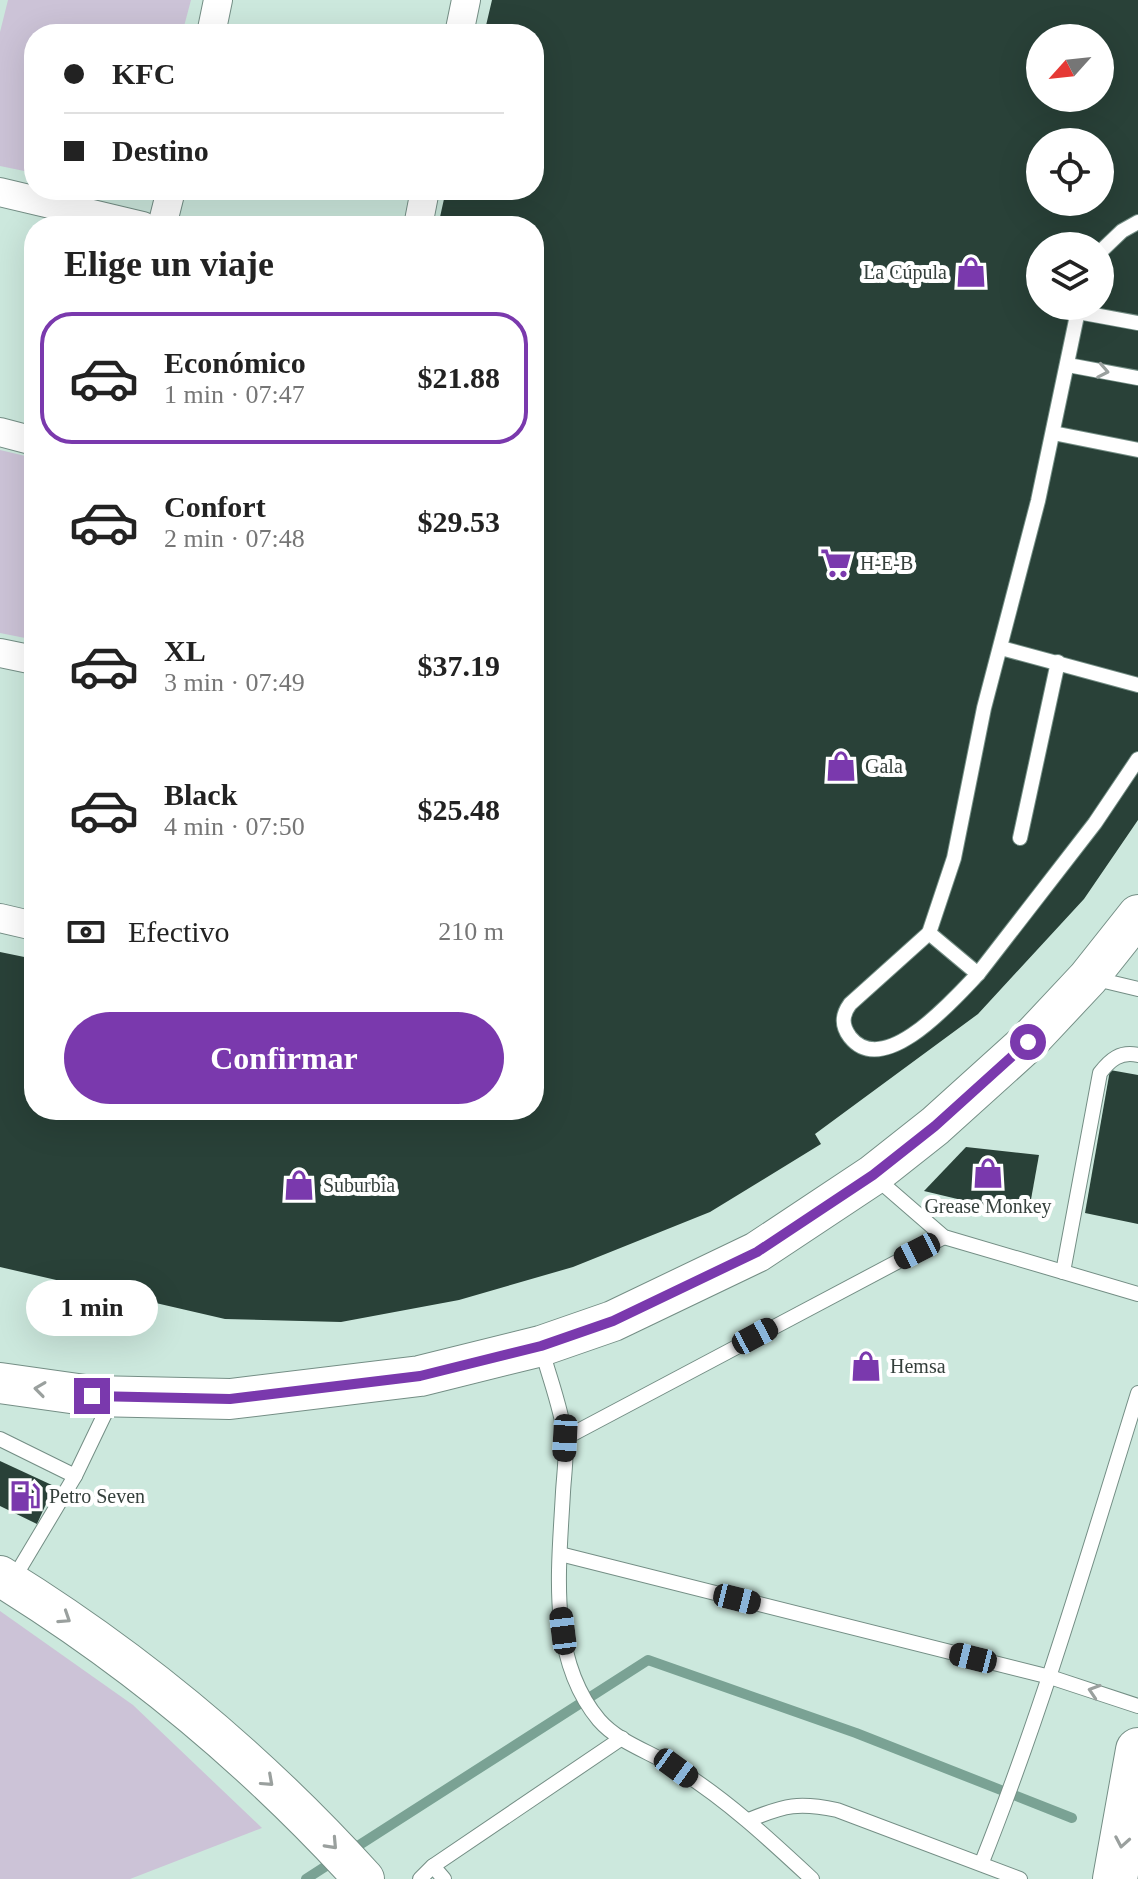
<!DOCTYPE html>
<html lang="es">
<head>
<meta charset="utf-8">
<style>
	:root { --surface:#fff; --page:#f6f6f6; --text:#222; --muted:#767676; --line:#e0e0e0; --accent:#7a39ad }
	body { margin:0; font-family:Georgia,serif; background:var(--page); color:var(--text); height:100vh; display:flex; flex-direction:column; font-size:30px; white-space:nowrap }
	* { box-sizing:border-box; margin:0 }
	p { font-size:26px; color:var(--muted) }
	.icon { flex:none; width:44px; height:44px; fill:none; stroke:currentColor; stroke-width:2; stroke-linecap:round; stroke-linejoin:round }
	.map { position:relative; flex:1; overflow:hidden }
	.details { position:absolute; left:24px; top:216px; width:520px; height:904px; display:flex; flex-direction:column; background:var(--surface); border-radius:32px; box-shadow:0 8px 32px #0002 }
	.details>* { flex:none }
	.top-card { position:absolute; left:24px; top:24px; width:520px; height:176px; border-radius:32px; box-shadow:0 8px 32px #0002; display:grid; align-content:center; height:176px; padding:0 40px; background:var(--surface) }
	.needle { width:52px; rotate:243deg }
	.fabs { position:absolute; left:1026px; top:24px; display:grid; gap:16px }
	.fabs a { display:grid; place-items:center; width:88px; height:88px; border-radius:50%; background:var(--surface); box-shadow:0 8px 32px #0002; font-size:40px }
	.end { position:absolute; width:36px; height:36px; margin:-18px; border:10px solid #7a39ad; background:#fff; box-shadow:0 0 0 4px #fff }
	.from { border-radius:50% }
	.bubble { position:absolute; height:56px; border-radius:28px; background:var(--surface); box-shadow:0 8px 32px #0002; font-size:26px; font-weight:800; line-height:56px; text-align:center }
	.car { position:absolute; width:24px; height:48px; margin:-24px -12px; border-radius:10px; box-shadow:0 0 6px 2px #0007; background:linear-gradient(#222 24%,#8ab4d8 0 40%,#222 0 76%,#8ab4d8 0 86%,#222 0) }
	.top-card b { display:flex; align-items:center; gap:28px; height:76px; font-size:30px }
	.top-card b+b { border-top:2px solid var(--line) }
	.top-card i { width:20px; height:20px; background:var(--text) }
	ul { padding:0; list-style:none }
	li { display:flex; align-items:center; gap:24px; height:132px; margin:0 16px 12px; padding:0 24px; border:4px solid transparent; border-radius:32px }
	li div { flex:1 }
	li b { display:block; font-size:30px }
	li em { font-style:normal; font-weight:800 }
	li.selected { border-color:var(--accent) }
	li>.icon { width:72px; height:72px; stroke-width:1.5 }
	h2 { padding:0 40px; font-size:36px; line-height:96px }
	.pay { display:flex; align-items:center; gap:20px; height:88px; padding:0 40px; font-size:30px }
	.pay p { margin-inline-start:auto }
	.button { display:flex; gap:16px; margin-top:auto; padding:16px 40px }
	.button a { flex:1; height:92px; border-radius:48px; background:var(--accent); color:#fff; font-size:32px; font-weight:800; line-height:92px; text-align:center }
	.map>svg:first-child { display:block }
</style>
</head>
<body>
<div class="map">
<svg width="1138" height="1879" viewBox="0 0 1138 1879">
	<rect width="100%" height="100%" fill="#cce8dd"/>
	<g fill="#ccc3d7">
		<polygon points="8,0 191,0 182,34 34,34 34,173 0,166 0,32"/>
		<polygon points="0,450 34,458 34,614 25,638 0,633"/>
		<polygon points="0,1611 133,1705 262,1828 130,1879 0,1879"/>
	</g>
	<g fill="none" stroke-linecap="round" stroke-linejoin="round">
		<g stroke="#7aa294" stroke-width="10">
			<polyline points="350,1851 648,1660 856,1733 1072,1818"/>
			<polyline points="306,1879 337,1859"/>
		</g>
	</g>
	<g fill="#294138" fill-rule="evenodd">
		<path d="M492 0H1138V820L1084 899 978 1014 815 1134 821 1144 710 1212 573 1267 459 1300 341 1322 225 1319 0 1267V952L34 959V1110H534V226H438L446 190H534V34H484ZM1040 38H1100V98H1040ZM1040 142H1100V202H1040ZM1040 246H1100V306H1040Z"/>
		<polygon points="1110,1070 1138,1075 1138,1224 1085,1213"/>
		<polygon points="966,1147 1039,1155 1028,1216 924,1191"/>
		<polygon points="0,1461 54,1486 37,1524 0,1506"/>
	</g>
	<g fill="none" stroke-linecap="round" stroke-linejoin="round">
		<defs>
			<g id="service">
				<polyline points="1100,252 1122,231 1138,222"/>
				<polyline points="1079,306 1038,501 984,708 954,858 929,933 978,974 1095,823 1138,759"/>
				<polyline points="1078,312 1138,323"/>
				<polyline points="1068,365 1138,378"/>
				<polyline points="1053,433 1138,450"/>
				<polyline points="1001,648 1138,685"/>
				<polyline points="1020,838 1058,662"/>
				<path d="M929 933 850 1004C842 1015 841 1025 850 1037 884 1080 954 999 978 974"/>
				<polyline points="1092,978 1138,989"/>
				<polyline points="876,1178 944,1237 1138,1294"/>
				<path d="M1063 1272 1100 1073C1110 1060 1120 1051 1138 1055"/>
				<path d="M542 1350C549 1377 562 1410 565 1438 567 1455 564 1475 563 1492 559 1568 547 1658 599 1720 619 1743 651 1752 676 1768 726 1799 769 1839 812 1879"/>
				<polyline points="565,1438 944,1237"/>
				<polyline points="0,1439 75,1476 111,1401"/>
				<polyline points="560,1554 1050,1677 1138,1706"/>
				<polyline points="11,1583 75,1476"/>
				<path d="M749 1820C785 1805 799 1802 837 1810L1020 1879"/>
				<path d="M982 1862C1043 1709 1089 1551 1138 1393"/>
				<polyline points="433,1866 444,1879"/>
				<polyline points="420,1879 433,1866 622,1738"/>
			</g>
			<g id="minor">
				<polyline points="211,34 218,0"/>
				<polyline points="459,34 466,0"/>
				<polyline points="0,192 143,226"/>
				<polyline points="162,226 171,190"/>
				<polyline points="418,226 425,190"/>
				<polyline points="0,432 34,441"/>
				<polyline points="0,653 34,660"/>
				<polyline points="0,918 34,926"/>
			</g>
			<g id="secondary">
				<polyline points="0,1383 92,1396 230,1399 420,1376 541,1346 613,1321 757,1252 873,1175 935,1126 1028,1042 1088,978 1138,915"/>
				<path d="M0 1576C136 1660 257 1761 364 1879"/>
			</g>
			<polyline id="primary" points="1115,1879 1138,1750"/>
		</defs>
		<use href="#service" stroke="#748e85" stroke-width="16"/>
		<use href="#minor" stroke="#748e85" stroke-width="30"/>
		<use href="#secondary" stroke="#748e85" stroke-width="42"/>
		<use href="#primary" stroke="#748e85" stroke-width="46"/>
		<use href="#service" stroke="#fff" stroke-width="14"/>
		<use href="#minor" stroke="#fff" stroke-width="28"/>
		<use href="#secondary" stroke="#fff" stroke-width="40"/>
		<use href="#primary" stroke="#fff" stroke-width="44"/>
	</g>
	<defs><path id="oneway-chevron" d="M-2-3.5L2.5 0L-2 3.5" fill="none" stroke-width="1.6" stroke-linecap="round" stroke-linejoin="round" transform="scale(2)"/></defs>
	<g stroke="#9aa09e">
		<use href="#oneway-chevron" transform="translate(1103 371) rotate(11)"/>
		<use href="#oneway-chevron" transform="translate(40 1389) rotate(-172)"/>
		<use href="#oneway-chevron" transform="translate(65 1618) rotate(33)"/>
		<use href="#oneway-chevron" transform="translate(1094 1691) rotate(-162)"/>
		<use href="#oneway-chevron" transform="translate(268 1781) rotate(42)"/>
		<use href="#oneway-chevron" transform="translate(1122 1842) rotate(100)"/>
		<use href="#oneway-chevron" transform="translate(332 1844) rotate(47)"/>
	</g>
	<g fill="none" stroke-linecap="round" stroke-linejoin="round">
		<polyline stroke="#7a39ad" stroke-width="10" points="92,1396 230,1399 420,1376 541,1346 613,1321 757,1252 873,1175 935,1126 1028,1042"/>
	</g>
	<defs>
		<symbol id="shop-bare" viewBox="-9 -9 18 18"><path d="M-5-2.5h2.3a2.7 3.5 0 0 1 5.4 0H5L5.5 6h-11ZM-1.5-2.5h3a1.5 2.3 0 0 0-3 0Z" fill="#7a39ad" stroke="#fff" stroke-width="2.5" paint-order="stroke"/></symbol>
		<symbol id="supermarket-bare" viewBox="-9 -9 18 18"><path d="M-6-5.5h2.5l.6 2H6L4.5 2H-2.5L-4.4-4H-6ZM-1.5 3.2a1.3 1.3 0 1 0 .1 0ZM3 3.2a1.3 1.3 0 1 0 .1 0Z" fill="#7a39ad" stroke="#fff" stroke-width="2.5" paint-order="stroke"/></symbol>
		<symbol id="fuel-bare" viewBox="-9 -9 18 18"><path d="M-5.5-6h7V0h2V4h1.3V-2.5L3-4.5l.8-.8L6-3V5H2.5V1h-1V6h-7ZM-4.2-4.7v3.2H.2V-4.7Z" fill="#7a39ad" stroke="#fff" stroke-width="2.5" paint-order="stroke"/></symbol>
	</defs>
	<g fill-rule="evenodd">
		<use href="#shop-bare" x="949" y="250" width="44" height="44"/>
		<use href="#supermarket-bare" x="814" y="541" width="44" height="44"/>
		<use href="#shop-bare" x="819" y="744" width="44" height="44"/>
		<use href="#shop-bare" x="966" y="1151" width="44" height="44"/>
		<use href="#shop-bare" x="277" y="1163" width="44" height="44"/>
		<use href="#shop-bare" x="844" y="1344" width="44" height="44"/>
		<use href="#fuel-bare" x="3" y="1474" width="44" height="44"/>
	</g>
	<g text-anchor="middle" stroke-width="8" stroke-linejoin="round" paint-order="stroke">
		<g font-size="20" fill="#35403c" stroke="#fff" text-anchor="start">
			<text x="947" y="279" text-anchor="end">La Cúpula</text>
			<text x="860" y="570">H-E-B</text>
			<text x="865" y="773">Gala</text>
			<text x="323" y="1192">Suburbia</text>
			<text x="988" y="1213" text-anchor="middle">Grease Monkey</text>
			<text x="890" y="1373">Hemsa</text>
			<text x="49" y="1503">Petro Seven</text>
		</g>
	</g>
</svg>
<div class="fabs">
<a><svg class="needle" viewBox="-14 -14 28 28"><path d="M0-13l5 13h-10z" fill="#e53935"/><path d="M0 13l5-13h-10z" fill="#767676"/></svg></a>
<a><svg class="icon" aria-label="locate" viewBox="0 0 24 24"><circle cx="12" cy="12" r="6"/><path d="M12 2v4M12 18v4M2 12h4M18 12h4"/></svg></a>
<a><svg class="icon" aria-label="layers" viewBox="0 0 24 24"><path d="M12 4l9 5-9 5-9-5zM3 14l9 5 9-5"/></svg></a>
</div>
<i class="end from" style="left:1028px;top:1042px"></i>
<i class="end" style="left:92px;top:1396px"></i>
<div class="bubble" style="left:26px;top:1280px;width:132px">1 min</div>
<i class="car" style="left:917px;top:1251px;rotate:243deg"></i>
<i class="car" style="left:755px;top:1336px;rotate:62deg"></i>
<i class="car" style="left:565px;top:1438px;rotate:183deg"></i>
<i class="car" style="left:737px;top:1599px;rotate:104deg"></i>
<i class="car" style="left:563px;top:1631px;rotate:353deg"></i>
<i class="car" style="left:973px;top:1658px;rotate:284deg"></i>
<i class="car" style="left:676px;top:1768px;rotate:126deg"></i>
<div class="top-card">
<b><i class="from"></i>KFC</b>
<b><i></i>Destino</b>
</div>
<section class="details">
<h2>Elige un viaje</h2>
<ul>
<li class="selected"><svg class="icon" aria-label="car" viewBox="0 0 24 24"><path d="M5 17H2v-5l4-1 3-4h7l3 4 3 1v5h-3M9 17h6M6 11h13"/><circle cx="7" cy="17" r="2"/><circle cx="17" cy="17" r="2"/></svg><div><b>Económico</b><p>1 min · 07:47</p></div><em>$21.88</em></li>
<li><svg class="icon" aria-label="car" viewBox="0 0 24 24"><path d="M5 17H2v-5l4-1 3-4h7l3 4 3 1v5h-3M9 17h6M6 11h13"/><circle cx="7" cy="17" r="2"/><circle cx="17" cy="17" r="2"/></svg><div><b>Confort</b><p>2 min · 07:48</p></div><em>$29.53</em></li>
<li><svg class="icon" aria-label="car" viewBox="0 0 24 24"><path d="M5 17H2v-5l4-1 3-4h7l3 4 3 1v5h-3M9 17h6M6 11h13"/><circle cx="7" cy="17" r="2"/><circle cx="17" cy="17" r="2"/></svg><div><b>XL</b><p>3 min · 07:49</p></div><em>$37.19</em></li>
<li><svg class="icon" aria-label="car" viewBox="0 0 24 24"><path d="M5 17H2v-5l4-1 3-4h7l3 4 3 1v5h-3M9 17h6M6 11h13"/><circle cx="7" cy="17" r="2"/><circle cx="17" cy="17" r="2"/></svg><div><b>Black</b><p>4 min · 07:50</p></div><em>$25.48</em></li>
</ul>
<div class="pay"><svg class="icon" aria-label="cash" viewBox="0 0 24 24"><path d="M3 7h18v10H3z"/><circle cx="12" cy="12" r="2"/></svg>Efectivo<p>210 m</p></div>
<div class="button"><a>Confirmar</a></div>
</section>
</div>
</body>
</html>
